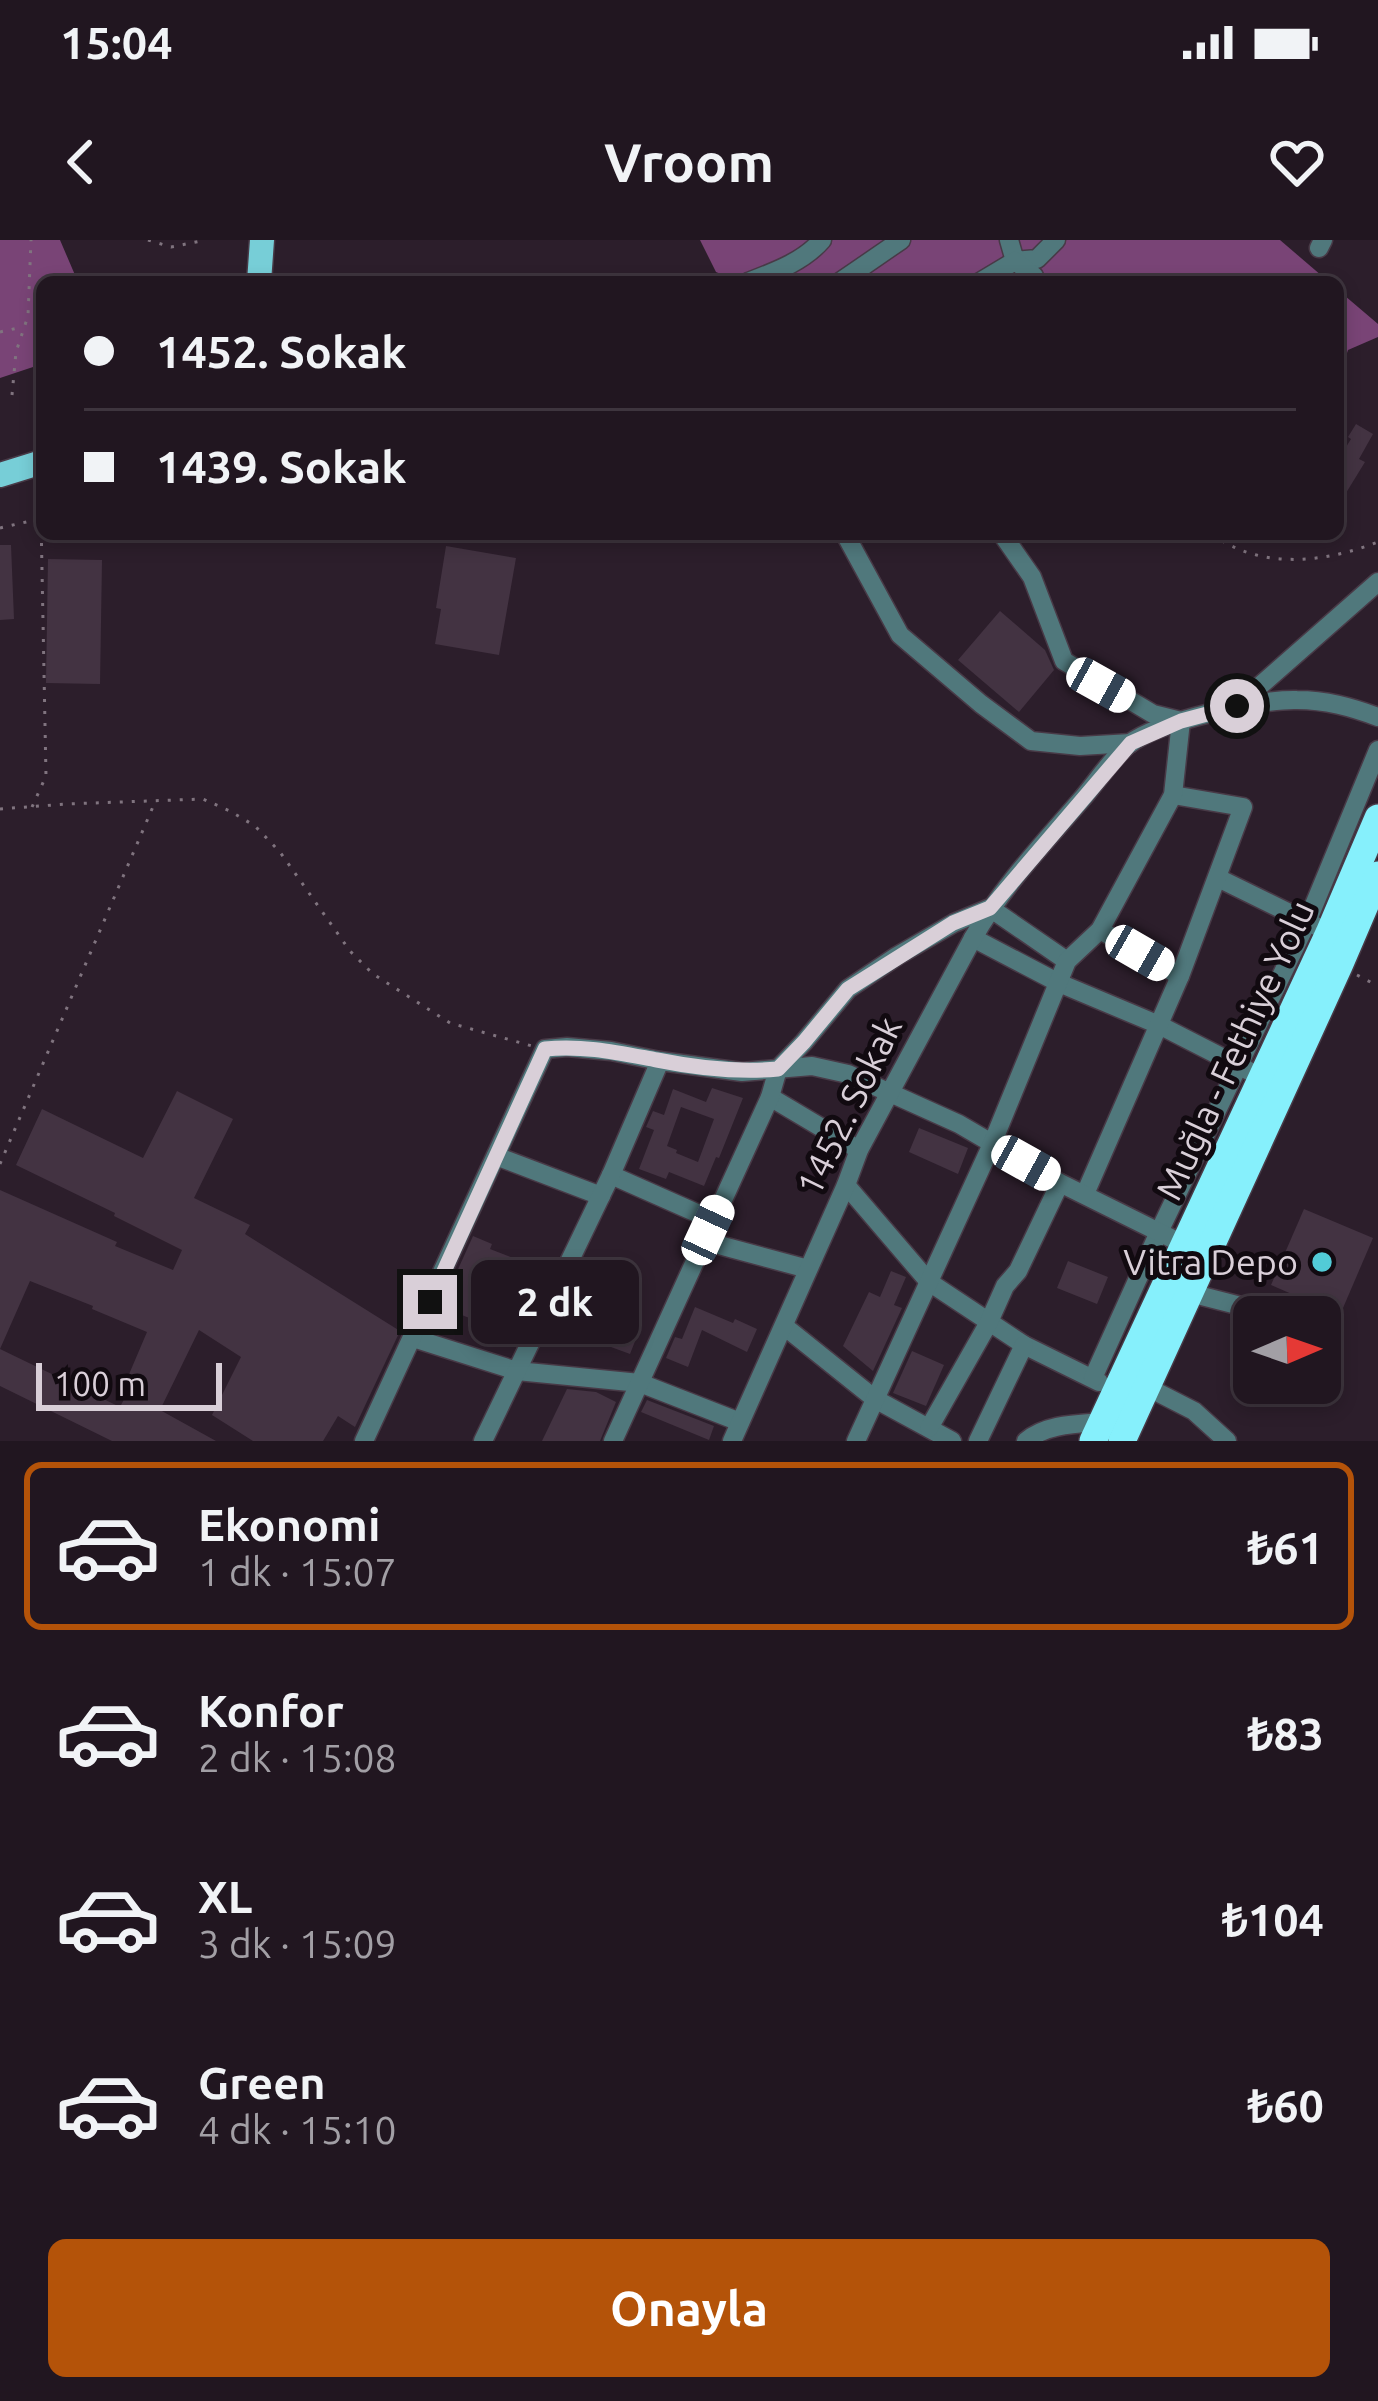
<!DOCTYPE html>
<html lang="tr">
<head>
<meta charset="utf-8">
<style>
	:root { --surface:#211620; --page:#2d232d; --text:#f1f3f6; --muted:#a29fa5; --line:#3e353e; --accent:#b45309 }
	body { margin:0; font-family:Ubuntu,sans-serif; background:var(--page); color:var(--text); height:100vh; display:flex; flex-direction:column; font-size:45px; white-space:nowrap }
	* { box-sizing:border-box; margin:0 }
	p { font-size:39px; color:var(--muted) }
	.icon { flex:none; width:66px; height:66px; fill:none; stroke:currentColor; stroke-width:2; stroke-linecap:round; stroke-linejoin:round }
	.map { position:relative; height:1201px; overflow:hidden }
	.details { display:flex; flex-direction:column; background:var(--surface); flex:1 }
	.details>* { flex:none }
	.banner { position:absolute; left:36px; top:36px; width:1308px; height:264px; border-radius:18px; box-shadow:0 6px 18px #0003,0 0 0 3px var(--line); display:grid; align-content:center; height:264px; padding:0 48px; background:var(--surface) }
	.needle { width:78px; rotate:88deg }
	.tools { position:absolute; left:1233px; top:1056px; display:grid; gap:24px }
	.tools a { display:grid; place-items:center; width:108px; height:108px; border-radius:18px; background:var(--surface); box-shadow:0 6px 18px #0003,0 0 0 3px var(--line); font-size:60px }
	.scale { position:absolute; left:36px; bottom:30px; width:186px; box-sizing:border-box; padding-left:12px; border:6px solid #d9cfd8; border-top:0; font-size:33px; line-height:42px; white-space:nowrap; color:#d9cfd8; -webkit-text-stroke:9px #110a10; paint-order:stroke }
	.end { position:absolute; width:54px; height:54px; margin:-27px; border:15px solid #d9cfd8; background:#111; box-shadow:0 0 0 6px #111 }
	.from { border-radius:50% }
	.bubble { position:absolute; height:84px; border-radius:18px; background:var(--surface); box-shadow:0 6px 18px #0003,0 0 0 3px var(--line); font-size:39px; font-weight:600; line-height:84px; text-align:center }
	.car { position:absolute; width:36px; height:72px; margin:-36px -18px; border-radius:15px; box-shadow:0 0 9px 3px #0007; background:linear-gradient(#fff 24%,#345 0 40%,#fff 0 76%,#345 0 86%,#fff 0) }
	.banner b { display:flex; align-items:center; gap:42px; height:114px; font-size:45px }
	.banner b+b { border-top:3px solid var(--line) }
	.banner i { width:30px; height:30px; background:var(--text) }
	ul { padding:21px 0 0; list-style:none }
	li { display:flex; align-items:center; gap:36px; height:168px; margin:0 24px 18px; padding:0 24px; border:6px solid transparent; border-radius:18px }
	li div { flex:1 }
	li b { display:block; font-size:45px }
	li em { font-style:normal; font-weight:600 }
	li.current { border-color:var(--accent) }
	li>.icon { width:108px; height:108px; stroke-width:1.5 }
	.button { display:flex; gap:24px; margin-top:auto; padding:24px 48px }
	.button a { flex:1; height:138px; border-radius:18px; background:var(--accent); color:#fff; font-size:48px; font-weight:600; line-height:138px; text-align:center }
	.status { display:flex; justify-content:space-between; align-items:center; height:84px; padding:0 60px; background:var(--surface); direction:ltr }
	.status svg { height:33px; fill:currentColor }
	header { display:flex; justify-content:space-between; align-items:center; height:156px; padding:0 48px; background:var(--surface); font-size:54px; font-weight:600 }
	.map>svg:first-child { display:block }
</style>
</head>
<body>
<div class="status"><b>15:04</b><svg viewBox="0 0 49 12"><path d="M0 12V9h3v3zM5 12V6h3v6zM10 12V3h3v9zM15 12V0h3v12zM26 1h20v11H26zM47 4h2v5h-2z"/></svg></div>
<header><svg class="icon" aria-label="back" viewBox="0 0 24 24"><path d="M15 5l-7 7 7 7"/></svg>Vroom<svg class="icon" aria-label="heart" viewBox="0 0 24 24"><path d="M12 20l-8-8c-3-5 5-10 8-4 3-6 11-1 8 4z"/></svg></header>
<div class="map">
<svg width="1378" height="1201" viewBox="0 0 1378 1201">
	<rect width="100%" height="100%" fill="#2c1e2b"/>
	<g fill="#794476">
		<polygon points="0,0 60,0 78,42 42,42 42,124 0,138"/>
		<polygon points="700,0 1280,0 1329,42 740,42 716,32"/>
		<polygon points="1338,50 1378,84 1378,97 1348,110 1338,140"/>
	</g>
	<g fill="#433342" fill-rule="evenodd">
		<polygon points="1356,184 1373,194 1359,219 1365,222 1338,266 1338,220 1351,199 1348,197"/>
		<polygon points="0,305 11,305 14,379 0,380"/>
		<polygon points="446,306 516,318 499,415 435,404 441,369 436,368"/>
		<polygon points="48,319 102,320 100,444 46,443"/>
		<polygon points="1000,371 1045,410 1054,430 1019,472 958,420"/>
		<path d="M712 848 743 858 719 918 716 917 704 946 669 932 666 939 639 929 654 890 646 887 653 871 664 875 673 849 706 862ZM681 867 714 879 698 922 676 913 677 910 667 906Z"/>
		<path d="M177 851 233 879 194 958 250 985 245 994 400 1091 355 1187 338 1176 323 1201H253L212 1175 241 1117 199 1090 160 1170 216 1201H112L0 1146V950L117 1002 115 1006 173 1030 182 1010 114 976 115 973 16 925 42 869 143 918ZM30 1041 93 1066 92 1069 147 1092 127 1139 133 1142 120 1167 0 1109Z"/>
		<polygon points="919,888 968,908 958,934 909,912"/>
		<polygon points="1304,969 1373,998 1340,1075 1271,1045"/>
		<polygon points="473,996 492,1004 490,1009 539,1028 510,1101 489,1093 509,1042 481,1032 471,1056 480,1060 472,1079 441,1067"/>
		<polygon points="1068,1021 1108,1037 1097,1064 1057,1048"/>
		<polygon points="891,1031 906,1037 894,1065 902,1068 873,1131 843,1106 869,1052 880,1057"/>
		<polygon points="695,1067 733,1083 735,1079 757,1089 747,1112 702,1090 688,1127 666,1118 675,1097 682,1099"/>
		<polygon points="592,1069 641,1086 630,1114 611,1107 613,1103 584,1091"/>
		<polygon points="912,1111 944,1125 926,1166 893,1153"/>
		<polygon points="567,1149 596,1152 616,1162 600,1201 542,1201"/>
		<polygon points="647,1160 714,1186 709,1200 641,1172"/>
	</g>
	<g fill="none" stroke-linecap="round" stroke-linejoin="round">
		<defs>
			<g id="minor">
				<polyline points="1009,0 1015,21 1037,19 1056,0"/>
				<polyline points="1319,8 1323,0"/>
				<path d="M748 42C774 32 803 22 822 0"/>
				<polyline points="840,42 901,0"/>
				<polyline points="980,42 1015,21 1034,36 1036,42"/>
				<polyline points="845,294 900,395 981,464 1031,501 1080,506 1131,503"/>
				<polyline points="1237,466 1378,342"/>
				<polyline points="1218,638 1316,686"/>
				<polyline points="1100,690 1180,736"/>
				<polyline points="973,698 1059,743 1159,785 1249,831"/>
				<polyline points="770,857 859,910"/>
				<polyline points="496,916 601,956"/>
				<polyline points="611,935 699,974 719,1005 808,1029"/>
				<polyline points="846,945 929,1042 1024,1105 1099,1142"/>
				<polyline points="1085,954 1180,736 1243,567 1173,555"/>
				<polyline points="1190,1053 1284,1077"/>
				<polyline points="784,1086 875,1159 952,1201"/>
				<polyline points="413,1098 517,1131 640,1143 740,1182"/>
				<polyline points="1093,1138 1159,992 1307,682 1378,510"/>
				<polyline points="1147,1147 1194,1171 1227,1201"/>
				<polyline points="929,1188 988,1084 1005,1046 1018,1031 1060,943"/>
				<polyline points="364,1201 545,809 567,807 611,811 660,821 742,832 812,826 848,834 959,884 1060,943 1185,1005"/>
				<polyline points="483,1201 611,935 660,821"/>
				<polyline points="613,1201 770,857 778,829 804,802 848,749 897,716 954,683 990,668 1067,721"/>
				<path d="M732 1201 846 945 859 910 973 698C1002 647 1043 604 1081 560 1096 543 1111 519 1129 504 1159 481 1259 459 1297 460 1326 460 1351 467 1378 477"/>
				<polyline points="856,1201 992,904 1067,721 1100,690 1173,555 1181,481 1153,474 1064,421 1032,337 1002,294"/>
				<polyline points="978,1201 1024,1105"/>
				<path d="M1026 1201C1046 1184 1076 1184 1102 1182"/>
			</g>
			<g id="major">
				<polyline points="259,42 262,0"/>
				<polyline points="0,235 42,222"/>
			</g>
			<g id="highway">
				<polyline points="1093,1201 1329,693 1378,578"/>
				<polyline points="1122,1201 1339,726 1378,635"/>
			</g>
		</defs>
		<use href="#minor" stroke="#483a47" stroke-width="21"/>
		<use href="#major" stroke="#483a47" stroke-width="27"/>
		<use href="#highway" stroke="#483a47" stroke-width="30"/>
		<g stroke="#80747f" stroke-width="3" stroke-dasharray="3 9" stroke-linecap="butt">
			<polyline points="148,0 171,7 206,0"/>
			<polyline points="0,92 22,87"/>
			<polyline points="12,155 16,112 28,76 31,0"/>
			<polyline points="0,288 39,279"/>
			<path d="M1212 294C1260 330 1324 323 1378 302"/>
			<polyline points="32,567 46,536 41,278"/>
			<polyline points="0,569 66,564 203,559 230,571 255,586 280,612 350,711 373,734 450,783 532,806"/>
			<polyline points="1357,735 1378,746"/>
			<polyline points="0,924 155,562"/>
		</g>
		<use href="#minor" stroke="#50787c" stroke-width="18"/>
		<use href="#major" stroke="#77ced7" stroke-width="24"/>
		<use href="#highway" stroke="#86f0fc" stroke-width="27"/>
	</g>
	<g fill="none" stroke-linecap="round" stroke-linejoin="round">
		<path stroke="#d9cfd8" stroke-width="15" d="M430 1062 545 809C584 805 619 813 657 820 697 828 737 833 778 829L804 802 848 749 953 683 990 668 1131 503 1181 481 1237 466"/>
	</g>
	<circle fill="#52cbd7" stroke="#110a10" stroke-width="4.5" cx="1322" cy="1022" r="12"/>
	<g text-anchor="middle" stroke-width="10" stroke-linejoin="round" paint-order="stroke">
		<g font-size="36" fill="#d9cfd8" stroke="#110a10">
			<text transform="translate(1235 810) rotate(-65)" y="13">Muğla - Fethiye Yolu</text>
			<text transform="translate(849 866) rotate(-64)" y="13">1452. Sokak</text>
		</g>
		<g font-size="36" fill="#d9cfd8" stroke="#110a10" text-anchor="end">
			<text x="1298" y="1035">Vitra Depo</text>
		</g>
	</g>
</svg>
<div class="tools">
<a><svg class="needle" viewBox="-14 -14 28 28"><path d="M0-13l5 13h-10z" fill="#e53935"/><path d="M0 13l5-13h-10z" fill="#a29fa5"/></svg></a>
</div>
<div class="scale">100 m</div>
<i class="end from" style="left:1237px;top:466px"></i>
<i class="end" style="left:430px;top:1062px"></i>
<div class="bubble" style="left:471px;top:1020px;width:168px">2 dk</div>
<i class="car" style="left:1101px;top:445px;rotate:119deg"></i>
<i class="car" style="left:1140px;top:713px;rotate:120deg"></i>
<i class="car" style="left:1026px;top:923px;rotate:119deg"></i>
<i class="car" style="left:708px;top:990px;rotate:25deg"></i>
<div class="banner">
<b><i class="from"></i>1452. Sokak</b>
<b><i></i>1439. Sokak</b>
</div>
</div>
<section class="details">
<ul>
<li class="current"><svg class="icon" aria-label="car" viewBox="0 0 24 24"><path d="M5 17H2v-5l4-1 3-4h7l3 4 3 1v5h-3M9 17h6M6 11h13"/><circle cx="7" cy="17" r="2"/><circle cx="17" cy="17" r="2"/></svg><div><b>Ekonomi</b><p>1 dk · 15:07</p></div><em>₺61</em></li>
<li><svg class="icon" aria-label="car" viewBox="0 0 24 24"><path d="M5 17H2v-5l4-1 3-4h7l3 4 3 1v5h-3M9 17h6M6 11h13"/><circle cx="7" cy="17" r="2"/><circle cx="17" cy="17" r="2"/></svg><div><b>Konfor</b><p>2 dk · 15:08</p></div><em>₺83</em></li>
<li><svg class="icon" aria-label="car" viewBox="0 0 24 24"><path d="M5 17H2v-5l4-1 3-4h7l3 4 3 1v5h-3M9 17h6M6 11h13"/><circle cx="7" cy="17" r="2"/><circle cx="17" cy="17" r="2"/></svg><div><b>XL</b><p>3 dk · 15:09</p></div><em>₺104</em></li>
<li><svg class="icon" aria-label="car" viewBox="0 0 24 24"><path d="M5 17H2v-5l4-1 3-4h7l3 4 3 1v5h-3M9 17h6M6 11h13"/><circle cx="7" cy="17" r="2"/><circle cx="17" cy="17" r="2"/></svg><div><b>Green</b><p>4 dk · 15:10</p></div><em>₺60</em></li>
</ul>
<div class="button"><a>Onayla</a></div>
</section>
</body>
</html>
